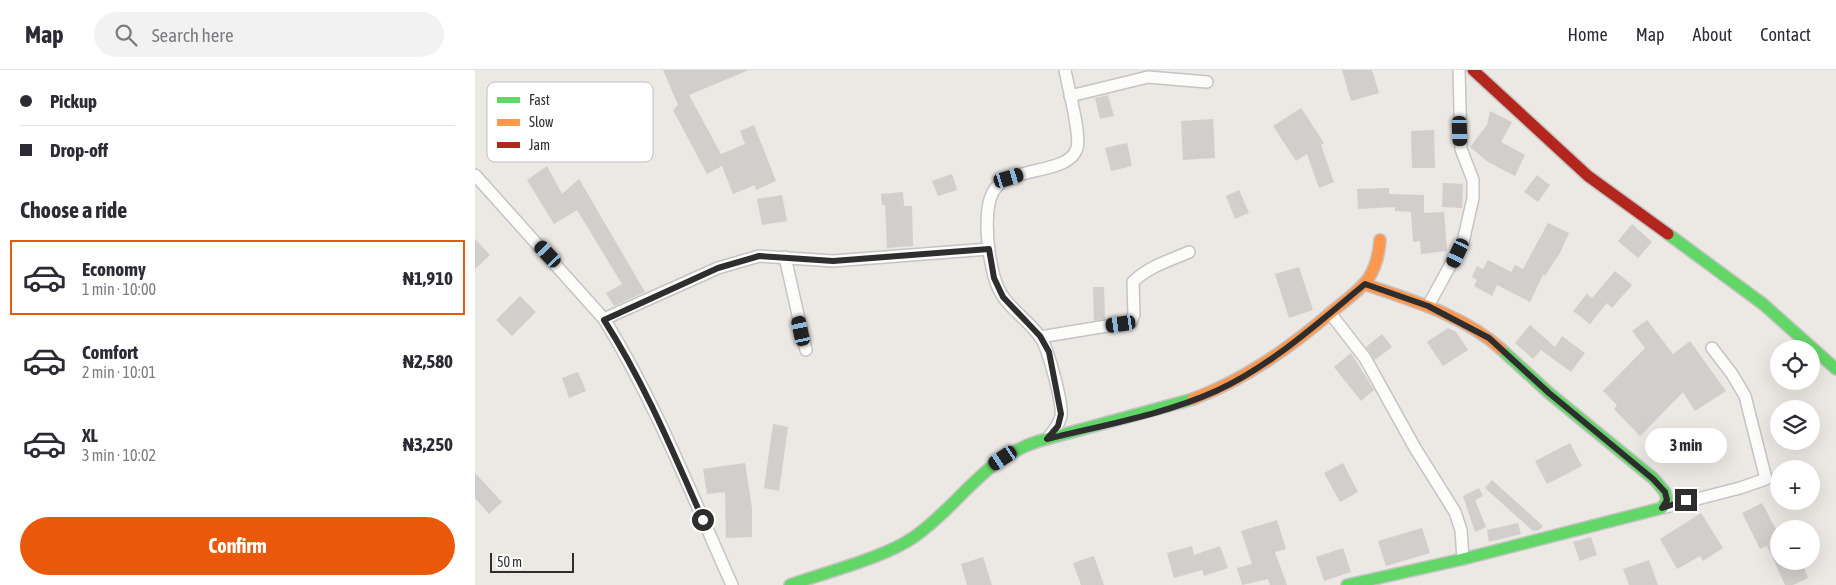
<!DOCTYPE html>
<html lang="en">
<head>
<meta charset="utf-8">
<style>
	:root { --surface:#fff; --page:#f2f2f3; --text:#2b2b33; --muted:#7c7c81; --line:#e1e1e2; --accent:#ea580c }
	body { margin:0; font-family:"Asap Condensed",sans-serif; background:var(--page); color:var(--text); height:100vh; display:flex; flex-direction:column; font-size:19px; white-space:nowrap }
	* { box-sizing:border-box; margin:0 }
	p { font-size:16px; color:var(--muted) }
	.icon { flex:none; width:28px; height:28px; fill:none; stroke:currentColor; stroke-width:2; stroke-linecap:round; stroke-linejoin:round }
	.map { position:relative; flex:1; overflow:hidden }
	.drawer { display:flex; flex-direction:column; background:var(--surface); width:475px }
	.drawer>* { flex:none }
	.guide { display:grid; align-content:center; height:110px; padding:0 20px; background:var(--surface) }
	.tools { position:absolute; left:1295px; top:270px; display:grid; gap:10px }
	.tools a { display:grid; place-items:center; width:50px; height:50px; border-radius:50%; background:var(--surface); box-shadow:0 5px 20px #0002; font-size:25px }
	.scale { position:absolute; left:15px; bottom:12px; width:84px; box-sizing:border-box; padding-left:5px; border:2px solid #2e2e2e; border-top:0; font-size:14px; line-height:18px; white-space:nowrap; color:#2e2e2e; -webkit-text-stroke:4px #fff; paint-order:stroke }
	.end { position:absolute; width:22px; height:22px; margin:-11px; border:6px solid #2e2e2e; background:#fff; box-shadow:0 0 0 2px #fff }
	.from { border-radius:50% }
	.bubble { position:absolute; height:35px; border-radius:18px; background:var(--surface); box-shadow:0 5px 20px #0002; font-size:16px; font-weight:700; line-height:35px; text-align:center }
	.car { position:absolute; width:15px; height:30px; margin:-15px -8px; border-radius:6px; box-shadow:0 0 4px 1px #0007; background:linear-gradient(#222 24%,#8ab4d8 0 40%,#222 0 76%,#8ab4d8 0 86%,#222 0) }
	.guide b { display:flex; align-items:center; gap:18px; height:48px; font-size:19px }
	.guide b+b { border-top:1px solid var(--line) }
	.guide i { width:12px; height:12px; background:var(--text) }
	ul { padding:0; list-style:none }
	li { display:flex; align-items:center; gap:15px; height:75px; margin:0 10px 8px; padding:0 10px; border:2px solid transparent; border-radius:0px }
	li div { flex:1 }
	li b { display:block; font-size:19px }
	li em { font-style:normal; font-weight:700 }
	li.current { border-color:var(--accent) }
	li>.icon { width:45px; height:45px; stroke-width:1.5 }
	h2 { padding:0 20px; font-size:22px; line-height:60px }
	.cta { display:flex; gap:10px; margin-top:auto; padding:10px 20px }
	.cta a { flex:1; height:58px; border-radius:30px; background:var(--accent); color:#fff; font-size:20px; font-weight:700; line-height:58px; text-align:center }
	header { display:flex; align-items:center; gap:30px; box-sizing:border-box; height:70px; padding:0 25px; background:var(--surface); border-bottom:1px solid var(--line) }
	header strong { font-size:24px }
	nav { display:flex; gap:28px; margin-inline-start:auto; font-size:18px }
	.search { width:350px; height:45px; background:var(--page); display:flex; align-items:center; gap:12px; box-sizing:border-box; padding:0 18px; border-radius:28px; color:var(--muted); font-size:19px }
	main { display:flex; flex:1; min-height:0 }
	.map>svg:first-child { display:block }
</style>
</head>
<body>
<header>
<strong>Map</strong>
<div class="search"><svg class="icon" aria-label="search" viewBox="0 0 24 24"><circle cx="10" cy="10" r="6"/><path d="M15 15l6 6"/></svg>Search here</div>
<nav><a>Home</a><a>Map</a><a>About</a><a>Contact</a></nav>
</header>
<main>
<section class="drawer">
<div class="guide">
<b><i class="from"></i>Pickup</b>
<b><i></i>Drop-off</b>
</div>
<h2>Choose a ride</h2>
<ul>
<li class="current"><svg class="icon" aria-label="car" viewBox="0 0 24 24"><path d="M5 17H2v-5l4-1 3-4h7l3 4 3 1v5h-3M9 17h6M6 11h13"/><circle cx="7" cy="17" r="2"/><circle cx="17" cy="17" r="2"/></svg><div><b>Economy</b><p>1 min · 10:00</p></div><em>₦1,910</em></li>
<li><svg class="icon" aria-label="car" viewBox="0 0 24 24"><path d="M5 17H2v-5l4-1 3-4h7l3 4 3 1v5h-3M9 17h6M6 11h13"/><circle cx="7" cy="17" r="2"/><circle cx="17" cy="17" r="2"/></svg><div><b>Comfort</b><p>2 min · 10:01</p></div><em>₦2,580</em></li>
<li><svg class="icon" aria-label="car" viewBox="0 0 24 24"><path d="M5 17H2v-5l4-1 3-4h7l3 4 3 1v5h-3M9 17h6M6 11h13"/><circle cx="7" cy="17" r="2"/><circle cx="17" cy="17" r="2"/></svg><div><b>XL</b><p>3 min · 10:02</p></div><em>₦3,250</em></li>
</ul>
<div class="cta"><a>Confirm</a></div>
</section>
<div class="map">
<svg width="1361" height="515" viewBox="0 0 1361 515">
	<rect width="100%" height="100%" fill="#ece8e4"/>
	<g fill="#d1cecb">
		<polygon points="188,0 274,0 214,25 246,84 270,74 265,61 279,55 301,111 281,120 280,115 258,124 247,96 232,104 198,40 203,35"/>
		<polygon points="867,0 897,0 904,23 876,31"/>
		<polygon points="633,25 639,46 625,49 620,28"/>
		<polygon points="826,38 849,73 846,75 859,112 844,118 832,84 821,91 798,56"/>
		<polygon points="1015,41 1037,52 1026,72 1050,85 1040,106 1013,92 995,77 1012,55"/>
		<polygon points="738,49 740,88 708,90 706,51"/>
		<polygon points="959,60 960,98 937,98 936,61"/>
		<polygon points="652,73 657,96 636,101 630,78"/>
		<polygon points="72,96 87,124 104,109 170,222 139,236 131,223 147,214 102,140 79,154 52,110"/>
		<polygon points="477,104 482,120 463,126 457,111"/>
		<polygon points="1062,105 1075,115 1063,132 1049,122"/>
		<polygon points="968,113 988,114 987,138 967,137"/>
		<polygon points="914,118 914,124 949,125 949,143 969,142 972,181 946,184 945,171 938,172 936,142 920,141 920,137 883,139 882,119"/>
		<polygon points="764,120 774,143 760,149 751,126"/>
		<polygon points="428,122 429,136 437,136 438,176 412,178 410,135 407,135 406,124"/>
		<polygon points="307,125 312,151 287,155 282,129"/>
		<polygon points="1073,153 1094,163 1085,183 1070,206 1068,205 1055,232 1022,215 1017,226 999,216 1002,210 997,207 1002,196 1008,199 1013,190 1036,202 1040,195 1048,199"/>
		<polygon points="1157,154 1177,172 1163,188 1143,171"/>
		<polygon points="0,169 15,185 0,199"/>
		<polygon points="824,197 838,240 814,248 800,204"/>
		<polygon points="1140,201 1157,215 1137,238 1132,233 1115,254 1098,241 1112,224 1117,228"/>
		<polygon points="618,217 629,217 630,249 619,251"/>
		<polygon points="45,226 61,242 37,266 21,250"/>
		<polygon points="1172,250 1198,284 1215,271 1251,321 1220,341 1208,322 1165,366 1139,339 1142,335 1128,321 1170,278 1157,261"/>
		<polygon points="1055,255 1080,277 1087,266 1110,283 1096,302 1066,280 1058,289 1040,273"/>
		<polygon points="973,258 981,262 993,280 968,296 952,272"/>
		<polygon points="907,264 917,277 900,290 891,277"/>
		<polygon points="876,283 899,320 886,331 859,297"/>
		<polygon points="103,302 111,321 94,328 87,308"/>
		<polygon points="298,354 313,357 304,421 289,418"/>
		<polygon points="1095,373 1107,396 1072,414 1060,391"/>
		<polygon points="270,393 277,438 277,467 251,468 250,422 232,424 228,399"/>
		<polygon points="868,393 883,422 865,432 849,403"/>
		<polygon points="0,403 27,432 14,444 0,428"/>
		<polygon points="1017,410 1068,456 1064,460 1058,461 1010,418"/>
		<polygon points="1004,418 1008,426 1000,430 1011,457 1000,462 988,426"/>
		<polygon points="1287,433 1304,465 1304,491 1326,491 1333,508 1318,515 1310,515 1292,476 1285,479 1267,443"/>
		<polygon points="1226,443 1248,478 1228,491 1225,486 1202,499 1185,469"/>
		<polygon points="802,450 811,479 800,482 812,515 795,515 793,509 767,515 762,498 777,494 766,461"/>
		<polygon points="1043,453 1046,464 1014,472 1012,460"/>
		<polygon points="947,458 955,483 911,496 903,471"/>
		<polygon points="1116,467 1122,485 1105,491 1098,472"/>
		<polygon points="717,476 719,485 745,476 753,498 729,506 727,500 699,508 692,483"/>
		<polygon points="868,478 876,502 849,511 841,487"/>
		<polygon points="619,486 629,515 606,515 598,493"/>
		<polygon points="508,487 517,515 492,515 486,494"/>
		<polygon points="1174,490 1183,515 1154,515 1148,499"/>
	</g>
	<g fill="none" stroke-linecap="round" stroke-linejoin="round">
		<defs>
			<g id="street">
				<polyline points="595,26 673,7 732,12"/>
				<path d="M0 105 129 249C181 333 217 426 257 515"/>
				<polyline points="310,187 331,280"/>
				<polyline points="953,236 988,172 998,128 998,110 986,79 984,0"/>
				<polyline points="855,243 890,288 940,378 980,442 986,460 988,489"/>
				<polyline points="129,249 243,198 284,186 358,191 514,179"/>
				<path d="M565 267 656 252 659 244 658 212C672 197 696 190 714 182"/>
				<path d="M572 369C578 362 584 355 586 346 588 334 573 277 565 267 555 252 539 242 529 228 519 214 517 198 514 182 512 166 510 136 518 122 532 95 594 106 602 78 606 64 593 17 590 0"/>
				<polyline points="1187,438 1265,418 1291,409 1270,326 1257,304 1237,278"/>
			</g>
			<g id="fast">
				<polyline points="1193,164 1288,234 1361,299"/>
				<path d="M315 515C351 502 409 488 439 467 485 435 507 389 564 371L718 329"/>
				<polyline points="872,515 988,489 1187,438 1192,430 1190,422 1179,409 1074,323 1026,279"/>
			</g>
			<g id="slow">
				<path d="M889 214C935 230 989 245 1026 279"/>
				<path d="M718 329C771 309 816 277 859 240 870 231 884 221 893 209 901 197 904 184 905 170"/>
			</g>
			<polyline id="jam" points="998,0 1113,106 1193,164"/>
		</defs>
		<use href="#street" stroke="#c5c4c5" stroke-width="14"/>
		<use href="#fast" stroke="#c5c4c5" stroke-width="14"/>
		<use href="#slow" stroke="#c5c4c5" stroke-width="14"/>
		<use href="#jam" stroke="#c5c4c5" stroke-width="14"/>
		<use href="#street" stroke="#fcfcfb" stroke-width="11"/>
		<use href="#fast" stroke="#63d668" stroke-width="11"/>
		<use href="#slow" stroke="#ff974d" stroke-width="11"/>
		<use href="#jam" stroke="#b3261e" stroke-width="11"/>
	</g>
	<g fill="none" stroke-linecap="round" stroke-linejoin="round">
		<path stroke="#2e2e2e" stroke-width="6" d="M228 450C198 382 169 312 129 250L243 198 284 186 358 191 514 179 519 208 528 227 565 266 574 282 586 344 583 356 572 369C628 355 688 345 741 321 796 296 844 252 890 214L953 236 1014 268 1074 323 1178 409 1190 422 1192 430 1187 438 1211 430"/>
	</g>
	<rect x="12" y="12" width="166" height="80" rx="8" fill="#fff" stroke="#c0c0c0" stroke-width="1"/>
	<rect x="22" y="27" width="23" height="6" fill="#63d668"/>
	<rect x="22" y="49" width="23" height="7" fill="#ff974d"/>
	<rect x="22" y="72" width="23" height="6" fill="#b3261e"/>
	<g font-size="14" fill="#2e2e2e">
		<text x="54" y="35">Fast</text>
		<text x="54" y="57">Slow</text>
		<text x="54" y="80">Jam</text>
	</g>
</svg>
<div class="tools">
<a><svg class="icon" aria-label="locate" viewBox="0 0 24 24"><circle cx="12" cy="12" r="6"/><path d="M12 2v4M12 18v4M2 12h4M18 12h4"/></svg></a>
<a><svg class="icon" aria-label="layers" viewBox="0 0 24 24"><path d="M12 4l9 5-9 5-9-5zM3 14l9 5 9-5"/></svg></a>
<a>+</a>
<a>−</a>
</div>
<div class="scale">50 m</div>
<i class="end from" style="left:228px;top:450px"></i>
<i class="end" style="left:1211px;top:430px"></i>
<div class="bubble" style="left:1170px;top:358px;width:82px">3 min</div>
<i class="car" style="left:985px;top:61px;rotate:178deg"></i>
<i class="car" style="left:534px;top:108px;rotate:73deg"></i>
<i class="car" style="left:983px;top:183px;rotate:205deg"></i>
<i class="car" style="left:73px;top:184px;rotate:317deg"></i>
<i class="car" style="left:646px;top:254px;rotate:262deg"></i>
<i class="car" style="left:326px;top:261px;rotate:348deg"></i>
<i class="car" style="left:528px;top:388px;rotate:236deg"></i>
</div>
</main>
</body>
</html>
